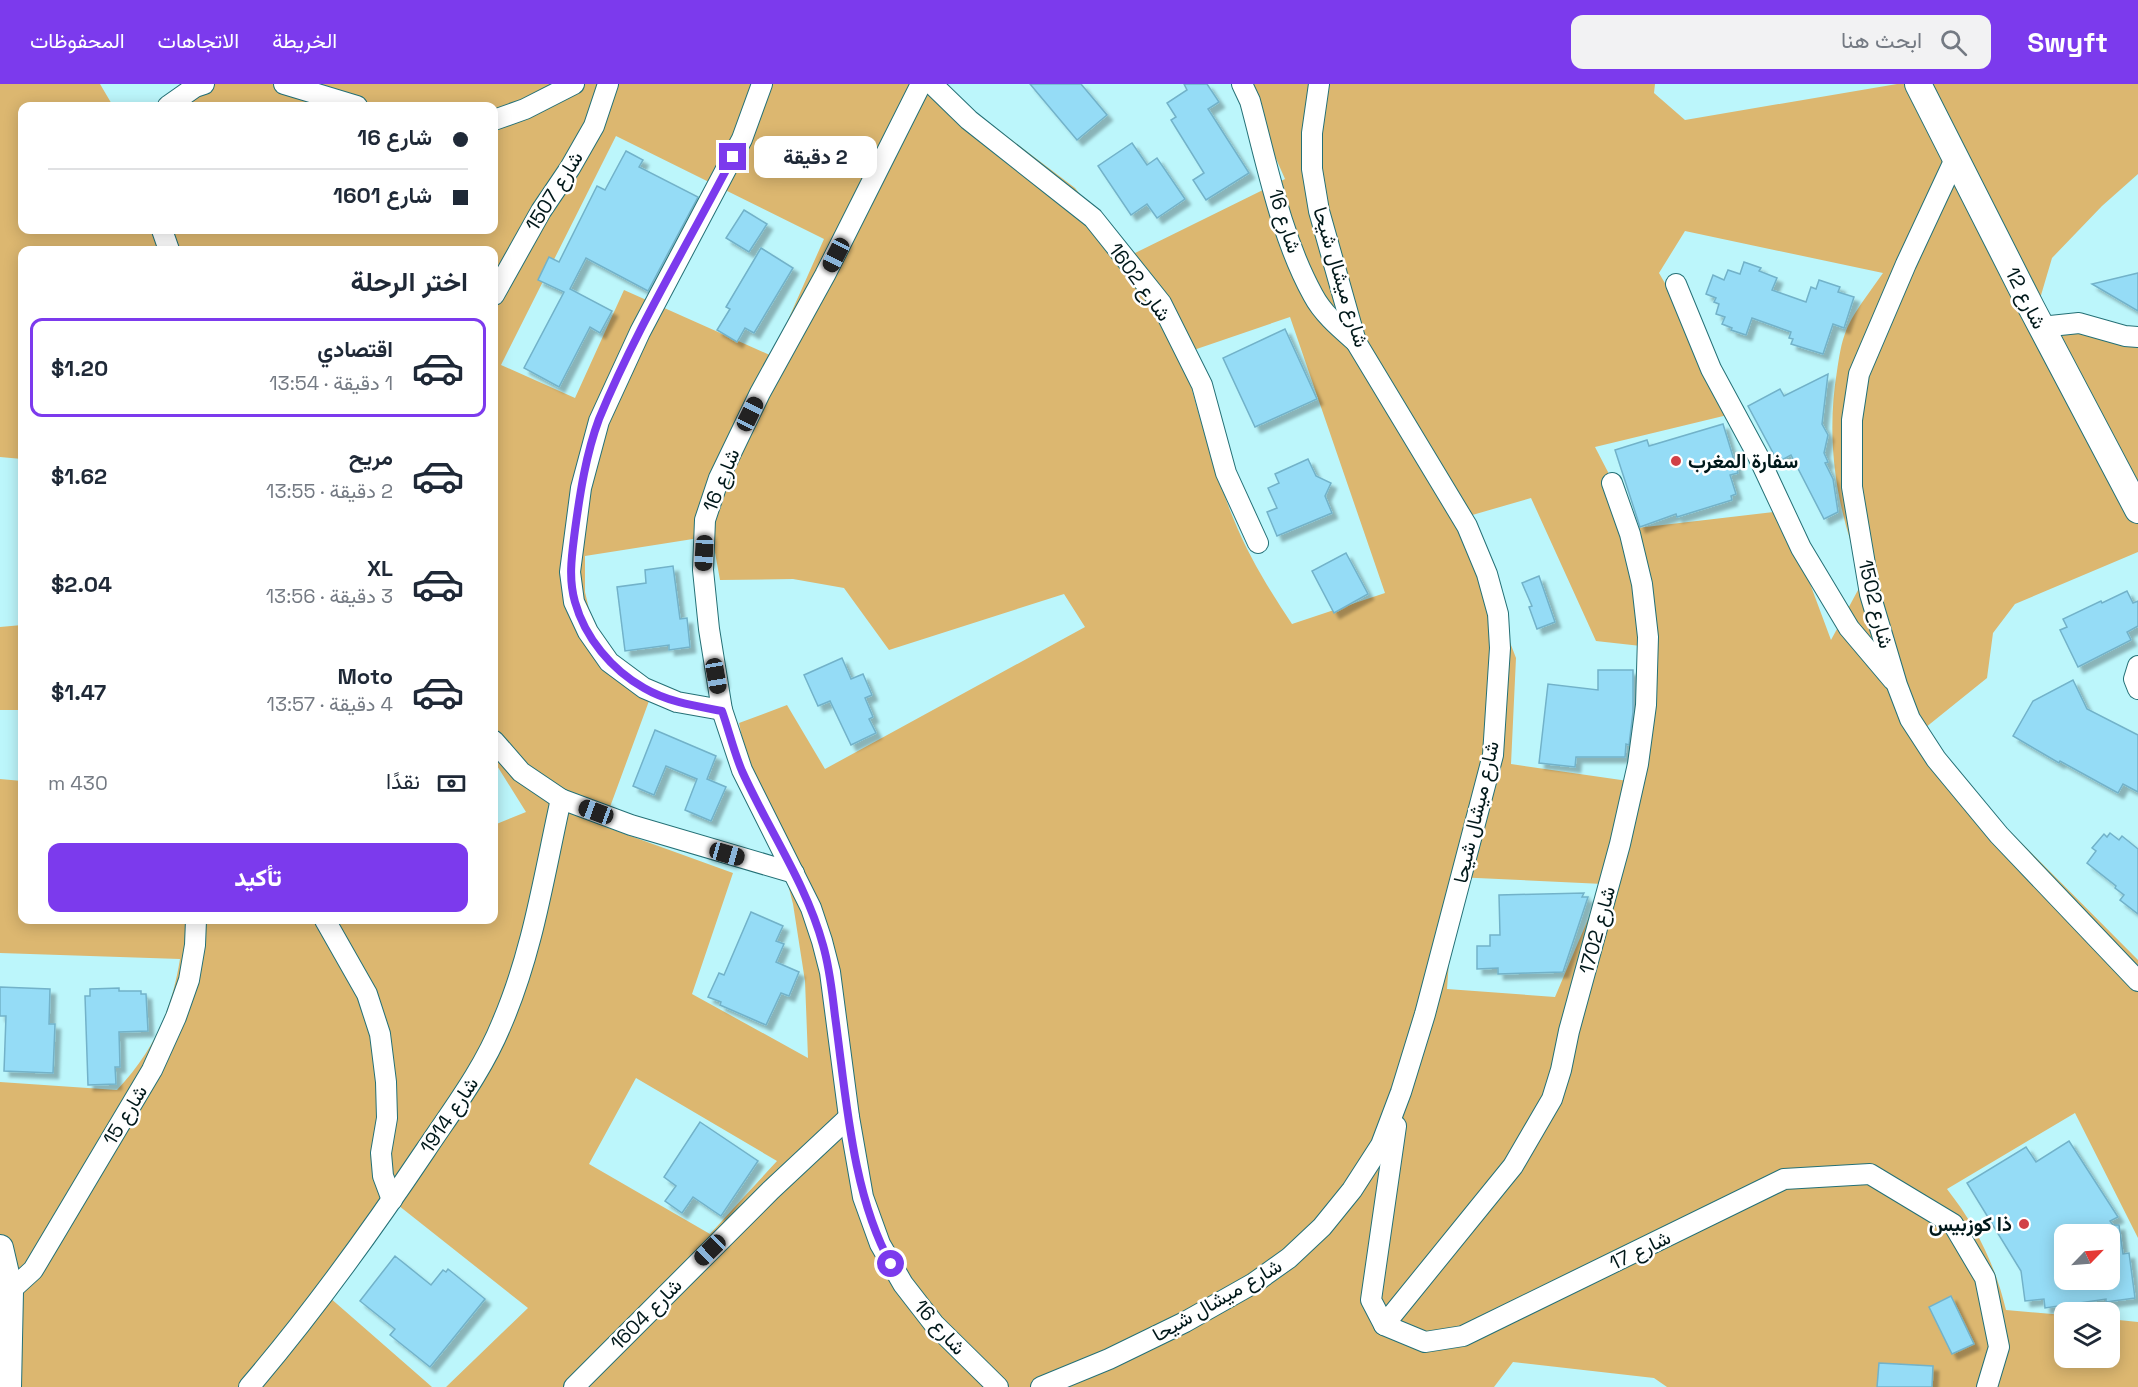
<!DOCTYPE html>
<html lang="ar">
<head>
<meta charset="utf-8">
<style>
	:root { --surface:#fff; --page:#f2f2f3; --text:#1f2937; --muted:#747a83; --line:#e0e1e3; --accent:#7c3aed }
	body { margin:0; font-family:"Space Grotesk",Vazirmatn,sans-serif; background:var(--page); color:var(--text); direction:rtl; height:100vh; display:flex; flex-direction:column; font-size:22px; white-space:nowrap }
	* { box-sizing:border-box; margin:0 }
	p { font-size:20px; color:var(--muted) }
	.icon { flex:none; width:33px; height:33px; fill:none; stroke:currentColor; stroke-width:2; stroke-linecap:round; stroke-linejoin:round }
	.map { position:relative; flex:1; overflow:hidden; direction:ltr }
	.drawer { position:absolute; left:18px; top:162px; width:480px; height:678px; display:flex; flex-direction:column; background:var(--surface); border-radius:12px; box-shadow:0 3px 15px #0003; direction:rtl }
	.drawer>* { flex:none }
	.banner { position:absolute; left:18px; top:18px; width:480px; height:132px; border-radius:12px; box-shadow:0 3px 15px #0003; direction:rtl; display:grid; align-content:center; height:132px; padding:0 30px; background:var(--surface) }
	.needle { width:39px; rotate:65deg }
	.tools { position:absolute; left:2054px; top:1140px; display:grid; gap:12px }
	.tools a { display:grid; place-items:center; width:66px; height:66px; border-radius:12px; background:var(--surface); box-shadow:0 3px 15px #0003; font-size:30px }
	.end { position:absolute; width:27px; height:27px; margin:-14px; border:8px solid #7c3aed; background:#fff; box-shadow:0 0 0 3px #fff }
	.from { border-radius:50% }
	.bubble { position:absolute; height:42px; border-radius:12px; background:var(--surface); box-shadow:0 3px 15px #0003; font-size:20px; font-weight:800; line-height:42px; text-align:center; direction:rtl }
	.car { position:absolute; width:18px; height:36px; margin:-18px -9px; border-radius:8px; box-shadow:0 0 4px 2px #0007; background:linear-gradient(#222 24%,#8ab4d8 0 40%,#222 0 76%,#8ab4d8 0 86%,#222 0) }
	.banner b { display:flex; align-items:center; gap:21px; height:57px; font-size:22px }
	.banner b+b { border-top:2px solid var(--line) }
	.banner i { width:15px; height:15px; background:var(--text) }
	ul { padding:0; list-style:none }
	li { display:flex; align-items:center; gap:18px; height:99px; margin:0 12px 9px; padding:0 18px; border:3px solid transparent; border-radius:12px }
	li div { flex:1 }
	li b { display:block; font-size:22px }
	li em { font-style:normal; font-weight:800 }
	li.current { border-color:var(--accent) }
	li>.icon { width:54px; height:54px; stroke-width:1.5 }
	h2 { padding:0 30px; font-size:27px; line-height:72px }
	.pay { display:flex; align-items:center; gap:15px; height:66px; padding:0 30px; font-size:22px }
	.pay p { margin-inline-start:auto }
	.cta { display:flex; gap:12px; margin-top:auto; padding:12px 30px }
	.cta a { flex:1; height:69px; border-radius:12px; background:var(--accent); color:#fff; font-size:24px; font-weight:800; line-height:69px; text-align:center }
	header { display:flex; align-items:center; gap:36px; box-sizing:border-box; height:84px; padding:0 30px; background:var(--accent); color:#fff }
	header strong { font-size:28px }
	nav { display:flex; gap:33px; margin-inline-start:auto; font-size:21px }
	.search { width:420px; height:54px; background:var(--page); display:flex; align-items:center; gap:15px; box-sizing:border-box; padding:0 21px; border-radius:12px; color:var(--muted); font-size:22px }
	.map>svg:first-child { display:block }
</style>
</head>
<body>
<header>
<strong>Swyft</strong>
<div class="search"><svg class="icon" aria-label="search" viewBox="0 0 24 24"><circle cx="10" cy="10" r="6"/><path d="M15 15l6 6"/></svg>ابحث هنا</div>
<nav><a>الخريطة</a><a>الاتجاهات</a><a>المحفوظات</a></nav>
</header>
<div class="map">
<svg width="2138" height="1303" viewBox="0 0 2138 1303">
	<defs>
		<filter id="shadow"><feDropShadow dx="5.5" dy="5.5" stdDeviation="1.5" flood-color="#0004"/></filter>
	</defs>
	<rect width="100%" height="100%" fill="#bcf6fb"/>
	<g fill="#dcb770" fill-rule="evenodd">
		<path d="M0 0H100L113 22H22V146H494V22H166L210 0H938L1075 104 1129 172 1285 95 1243 0H1655L1654 9 1685 36 1897 0H2138V90L2102 122 2052 174 2039 218 2048 248 2138 250V468L2015 520 1993 549 1987 594 1915 652 2138 876V1154L2075 1029 1947 1105C1976 1142 1995 1180 2006 1226L2064 1231V1274H2109V1235L2138 1238V1303H1667L1654 1294 1513 1278 1494 1303H446L528 1224 384 1110 321 1206 432 1303H0V998L117 1006C153 968 172 926 180 875L0 869V695L22 697V836H494V741L526 728 494 677V166H169L168 164 155 166H22V375L0 373ZM616 52 824 155 772 272 624 206 575 314 501 281ZM1685 147 1883 189C1872 205 1853 229 1846 247 1841 259 1839 274 1837 287 1825 359 1837 428 1864 495L1831 556 1783 427 1637 444 1595 363 1740 328 1659 189ZM1290 233 1385 509 1292 540C1270 507 1249 473 1234 436 1212 383 1198 326 1182 270ZM1531 414 1596 557 1650 563 1642 699 1511 680 1516 574 1462 434ZM712 452 720 496 793 495 844 504 889 566 1064 510 1085 543 825 685 787 621 739 639 748 683 784 785 793 820 805 897 808 974 692 910 733 789 603 742 649 617 634 605 593 542 585 508V472ZM1455 793 1603 800 1555 913 1447 905ZM636 994 777 1077 710 1150 589 1080Z"/>
		<polygon points="22,541 22,626 0,626 0,543"/>
	</g>
	<g fill="#95dcf6" stroke="#72b2c9" stroke-width="1.5" fill-rule="evenodd" filter="url(#shadow)">
		<polygon points="1030,0 1081,0 1107,31 1077,56"/>
		<polygon points="1184,0 1207,0 1219,18 1208,25 1249,89 1206,116 1193,96 1204,89 1171,36 1176,33 1167,19 1187,6"/>
		<polygon points="1132,59 1147,81 1157,74 1185,115 1157,134 1147,120 1131,131 1098,82"/>
		<polygon points="626,67 643,76 639,83 698,113 648,207 586,174 570,205 612,227 600,249 590,243 559,303 524,284 564,208 538,196 549,173 559,178 597,102 605,106"/>
		<polygon points="744,126 767,140 749,168 726,154"/>
		<polygon points="761,164 793,184 754,249 745,244 737,258 717,246 730,225 726,223"/>
		<polygon points="1744,178 1761,184 1759,187 1777,194 1772,206 1806,218 1811,203 1816,205 1819,196 1840,203 1838,208 1854,213 1844,244 1833,240 1823,270 1791,260 1793,255 1789,254 1791,248 1752,234 1746,251 1731,246 1732,244 1722,240 1725,233 1716,230 1719,220 1714,218 1716,214 1706,210 1713,191 1724,196 1728,186 1740,190"/>
		<polygon points="2138,189 2138,227 2092,200"/>
		<polygon points="1285,245 1317,315 1255,343 1223,274"/>
		<polygon points="1828,290 1822,340 1828,351 1824,369 1828,378 1825,379 1833,395 1838,428 1824,435 1791,371 1778,378 1748,322 1780,305 1784,312"/>
		<polygon points="1723,340 1738,389 1730,391 1736,410 1731,412 1732,416 1677,433 1676,430 1640,443 1615,366 1647,356 1649,362"/>
		<polygon points="1308,375 1316,392 1331,399 1325,412 1332,429 1277,452 1267,428 1277,424 1268,404 1279,399 1275,390"/>
		<polygon points="1346,469 1368,510 1334,529 1312,487"/>
		<polygon points="673,482 680,535 687,534 690,563 669,566 669,561 625,567 617,503 646,499 645,486"/>
		<polygon points="1539,492 1555,538 1537,545 1529,523 1532,522 1522,499"/>
		<polygon points="2127,507 2133,519 2138,517 2138,542 2127,548 2131,556 2078,583 2060,546 2067,543 2063,535 2101,517 2102,519"/>
		<polygon points="842,574 851,595 863,590 872,611 865,614 873,633 869,635 876,649 851,661 830,617 818,622 804,591"/>
		<polygon points="1598,586 1633,586 1633,628 1629,661 1626,660 1625,673 1576,673 1575,683 1539,679 1548,600 1598,606"/>
		<polygon points="2073,596 2087,625 2138,651 2138,708 2123,700 2118,709 2060,677 2059,679 2013,652 2033,617"/>
		<polygon points="655,646 716,672 707,695 726,703 711,737 685,726 697,695 666,682 654,711 633,702"/>
		<polygon points="2110,749 2119,756 2122,752 2138,765 2138,830 2120,816 2124,811 2115,804 2116,802 2087,779 2096,767 2092,764 2104,750 2107,753"/>
		<polygon points="1584,809 1582,813 1588,813 1563,888 1498,890 1498,884 1477,885 1477,862 1490,862 1490,851 1500,851 1499,811"/>
		<polygon points="751,828 783,842 776,857 784,860 776,878 799,888 789,912 781,909 766,941 720,921 721,918 708,913 719,889 724,891"/>
		<polygon points="0,903 50,905 49,940 55,940 53,989 4,987 6,932 0,932"/>
		<polygon points="119,904 119,907 141,907 141,910 146,910 148,947 119,948 120,983 115,983 116,1000 88,1001 85,912 90,912 90,905"/>
		<polygon points="700,1038 758,1077 721,1132 693,1113 682,1129 665,1117 676,1102 664,1093"/>
		<path d="M2069 1057 2118 1133 2110 1137 2113 1141H2119L2123 1170 2129 1169 2135 1214 2106 1218V1215L2045 1224 2044 1215 2025 1217 2021 1187 1967 1099 2026 1063 2036 1078ZM2064 1150H2109V1196H2064Z"/>
		<polygon points="395,1172 431,1201 443,1186 446,1188 448,1185 485,1215 430,1283 390,1251 395,1245 360,1217"/>
		<polygon points="1951,1212 1974,1260 1952,1270 1929,1223"/>
		<polygon points="1879,1279 1933,1282 1932,1303 1877,1303"/>
	</g>
	<g fill="none" stroke-linecap="round" stroke-linejoin="round">
		<defs>
			<g id="minor">
				<polyline points="284,0 357,22"/>
				<polyline points="921,0 825,191 760,309 719,394 705,436 703,486 709,545 722,626 742,686 811,824 822,857 830,888 849,1033 863,1113 880,1160 903,1200 934,1240 998,1303"/>
				<polyline points="932,0 969,36 1093,134 1161,219 1202,301 1226,389 1258,459"/>
				<path d="M1242 0 1250 17C1267 80 1281 153 1313 211 1323 230 1340 244 1356 258"/>
				<polyline points="168,22 195,3 204,0"/>
				<polyline points="494,36 525,25 574,0"/>
				<polyline points="1955,75 1906,180 1859,290 1852,336 1852,403 1870,510 1897,601 1910,635 1936,675 1999,751 2138,897"/>
				<polyline points="162,146 169,166"/>
				<polyline points="1676,200 1711,285 1758,372 1801,464 1849,544 1893,596"/>
				<polyline points="494,211 541,127 570,84 594,42 608,0"/>
				<polyline points="2041,243 2079,239 2125,252 2138,253"/>
				<polyline points="2138,582 2134,595 2138,605"/>
				<polyline points="722,626 677,618 644,604 609,578 588,548 574,518 570,488 581,404 599,337 640,248 742,55 762,0"/>
				<polyline points="494,657 521,688 561,715 631,741 794,789"/>
				<polyline points="325,836 367,910 380,950 386,998 387,1034 381,1069 383,1092 392,1116"/>
				<polyline points="1396,1042 1371,1216 1384,1241 1425,1258 1463,1252 1784,1095 1870,1090 1953,1140 1985,1194 1999,1263 1987,1303"/>
				<polyline points="10,1207 33,1186 152,986 176,933 189,896 195,861 196,836"/>
				<polyline points="1384,1241 1513,1082 1552,1015 1561,986 1569,947 1620,760 1638,680 1646,621 1648,553 1642,500 1630,450 1612,399"/>
				<path d="M249 1303C313 1228 370 1149 425 1067 453 1025 483 986 502 939 533 867 544 791 561 715"/>
				<polyline points="574,1303 771,1106 849,1033"/>
				<polyline points="1041,1303 1109,1275 1185,1238 1254,1199 1289,1174 1322,1143 1352,1106 1381,1061 1401,1008 1425,930 1493,671 1500,564 1498,530 1487,490 1467,442 1356,258 1319,127 1312,85 1312,49 1319,0"/>
			</g>
			<g id="major">
				<polyline points="1918,0 2031,223 2138,426"/>
				<polyline points="0,1164 10,1207 8,1303"/>
			</g>
		</defs>
		<use href="#minor" stroke="#247076" stroke-width="22"/>
		<use href="#major" stroke="#247076" stroke-width="28"/>
		<use href="#minor" stroke="#fff" stroke-width="20"/>
		<use href="#major" stroke="#fff" stroke-width="26"/>
	</g>
	<g fill="none" stroke-linecap="round" stroke-linejoin="round">
		<path stroke="#7c3aed" stroke-width="8" d="M733 73C688 160 636 245 599 335 586 370 580 409 575 446 572 470 568 494 575 518 585 554 612 586 644 604 668 618 695 622 722 627 729 647 734 668 742 687 768 745 806 799 823 861 830 885 832 908 835 932 846 1011 852 1111 891 1180"/>
	</g>
	<g fill="#d14147" stroke="#fff" stroke-width="2">
		<circle cx="1676" cy="377" r="6"/>
		<circle cx="2024" cy="1140" r="6"/>
	</g>
	<g text-anchor="middle" stroke-width="5" stroke-linejoin="round" paint-order="stroke">
		<g font-size="20" fill="#00181a" stroke="#fff">
			<text transform="translate(554 107) rotate(-58)" y="7">شارع 1507</text>
			<text transform="translate(1285 137) rotate(72)" y="7">شارع 16</text>
			<text transform="translate(1341 193) rotate(73)" y="7">شارع ميشال شيحا</text>
			<text transform="translate(1140 198) rotate(54)" y="7">شارع 1602</text>
			<text transform="translate(2026 214) rotate(63)" y="7">شارع 12</text>
			<text transform="translate(721 396) rotate(-68)" y="7">شارع 16</text>
			<text transform="translate(1876 520) rotate(76)" y="7">شارع 1502</text>
			<text transform="translate(1476 728) rotate(-77)" y="7">شارع ميشال شيحا</text>
			<text transform="translate(1597 846) rotate(-75)" y="7">شارع 1702</text>
			<text transform="translate(125 1031) rotate(-59)" y="7">شارع 15</text>
			<text transform="translate(449 1031) rotate(-56)" y="7">شارع 1914</text>
			<text transform="translate(1640 1166) rotate(-26)" y="7">شارع 17</text>
			<text transform="translate(1217 1216) rotate(-30)" y="7">شارع ميشال شيحا</text>
			<text transform="translate(646 1230) rotate(-45)" y="7">شارع 1604</text>
			<text transform="translate(940 1243) rotate(48)" y="7">شارع 16</text>
		</g>
		<g font-size="20" font-weight="bold" fill="#00181a" stroke="#fff" text-anchor="start">
			<text x="1688" y="384">سفارة المغرب</text>
			<text x="2012" y="1147" text-anchor="end">ذا كوزبيس</text>
		</g>
	</g>
</svg>
<div class="tools">
<a><svg class="needle" viewBox="-14 -14 28 28"><path d="M0-13l5 13h-10z" fill="#e53935"/><path d="M0 13l5-13h-10z" fill="#747a83"/></svg></a>
<a><svg class="icon" aria-label="layers" viewBox="0 0 24 24"><path d="M12 4l9 5-9 5-9-5zM3 14l9 5 9-5"/></svg></a>
</div>
<i class="end from" style="left:891px;top:1180px"></i>
<i class="end" style="left:733px;top:73px"></i>
<div class="bubble" style="left:754px;top:52px;width:123px">2 دقيقة</div>
<i class="car" style="left:836px;top:171px;rotate:207deg"></i>
<i class="car" style="left:750px;top:330px;rotate:26deg"></i>
<i class="car" style="left:704px;top:469px;rotate:183deg"></i>
<i class="car" style="left:716px;top:592px;rotate:170deg"></i>
<i class="car" style="left:596px;top:728px;rotate:290deg"></i>
<i class="car" style="left:727px;top:770px;rotate:106deg"></i>
<i class="car" style="left:710px;top:1166px;rotate:226deg"></i>
<div class="banner">
<b><i class="from"></i>شارع 16</b>
<b><i></i>شارع 1601</b>
</div>
<section class="drawer">
<h2>اختر الرحلة</h2>
<ul>
<li class="current"><svg class="icon" aria-label="car" viewBox="0 0 24 24"><path d="M5 17H2v-5l4-1 3-4h7l3 4 3 1v5h-3M9 17h6M6 11h13"/><circle cx="7" cy="17" r="2"/><circle cx="17" cy="17" r="2"/></svg><div><b>اقتصادي</b><p>1 دقيقة · 13:54</p></div><em>$1.20</em></li>
<li><svg class="icon" aria-label="car" viewBox="0 0 24 24"><path d="M5 17H2v-5l4-1 3-4h7l3 4 3 1v5h-3M9 17h6M6 11h13"/><circle cx="7" cy="17" r="2"/><circle cx="17" cy="17" r="2"/></svg><div><b>مريح</b><p>2 دقيقة · 13:55</p></div><em>$1.62</em></li>
<li><svg class="icon" aria-label="car" viewBox="0 0 24 24"><path d="M5 17H2v-5l4-1 3-4h7l3 4 3 1v5h-3M9 17h6M6 11h13"/><circle cx="7" cy="17" r="2"/><circle cx="17" cy="17" r="2"/></svg><div><b>XL</b><p>3 دقيقة · 13:56</p></div><em>$2.04</em></li>
<li><svg class="icon" aria-label="car" viewBox="0 0 24 24"><path d="M5 17H2v-5l4-1 3-4h7l3 4 3 1v5h-3M9 17h6M6 11h13"/><circle cx="7" cy="17" r="2"/><circle cx="17" cy="17" r="2"/></svg><div><b>Moto</b><p>4 دقيقة · 13:57</p></div><em>$1.47</em></li>
</ul>
<div class="pay"><svg class="icon" aria-label="cash" viewBox="0 0 24 24"><path d="M3 7h18v10H3z"/><circle cx="12" cy="12" r="2"/></svg>نقدًا<p>430 m</p></div>
<div class="cta"><a>تأكيد</a></div>
</section>
</div>
</body>
</html>
